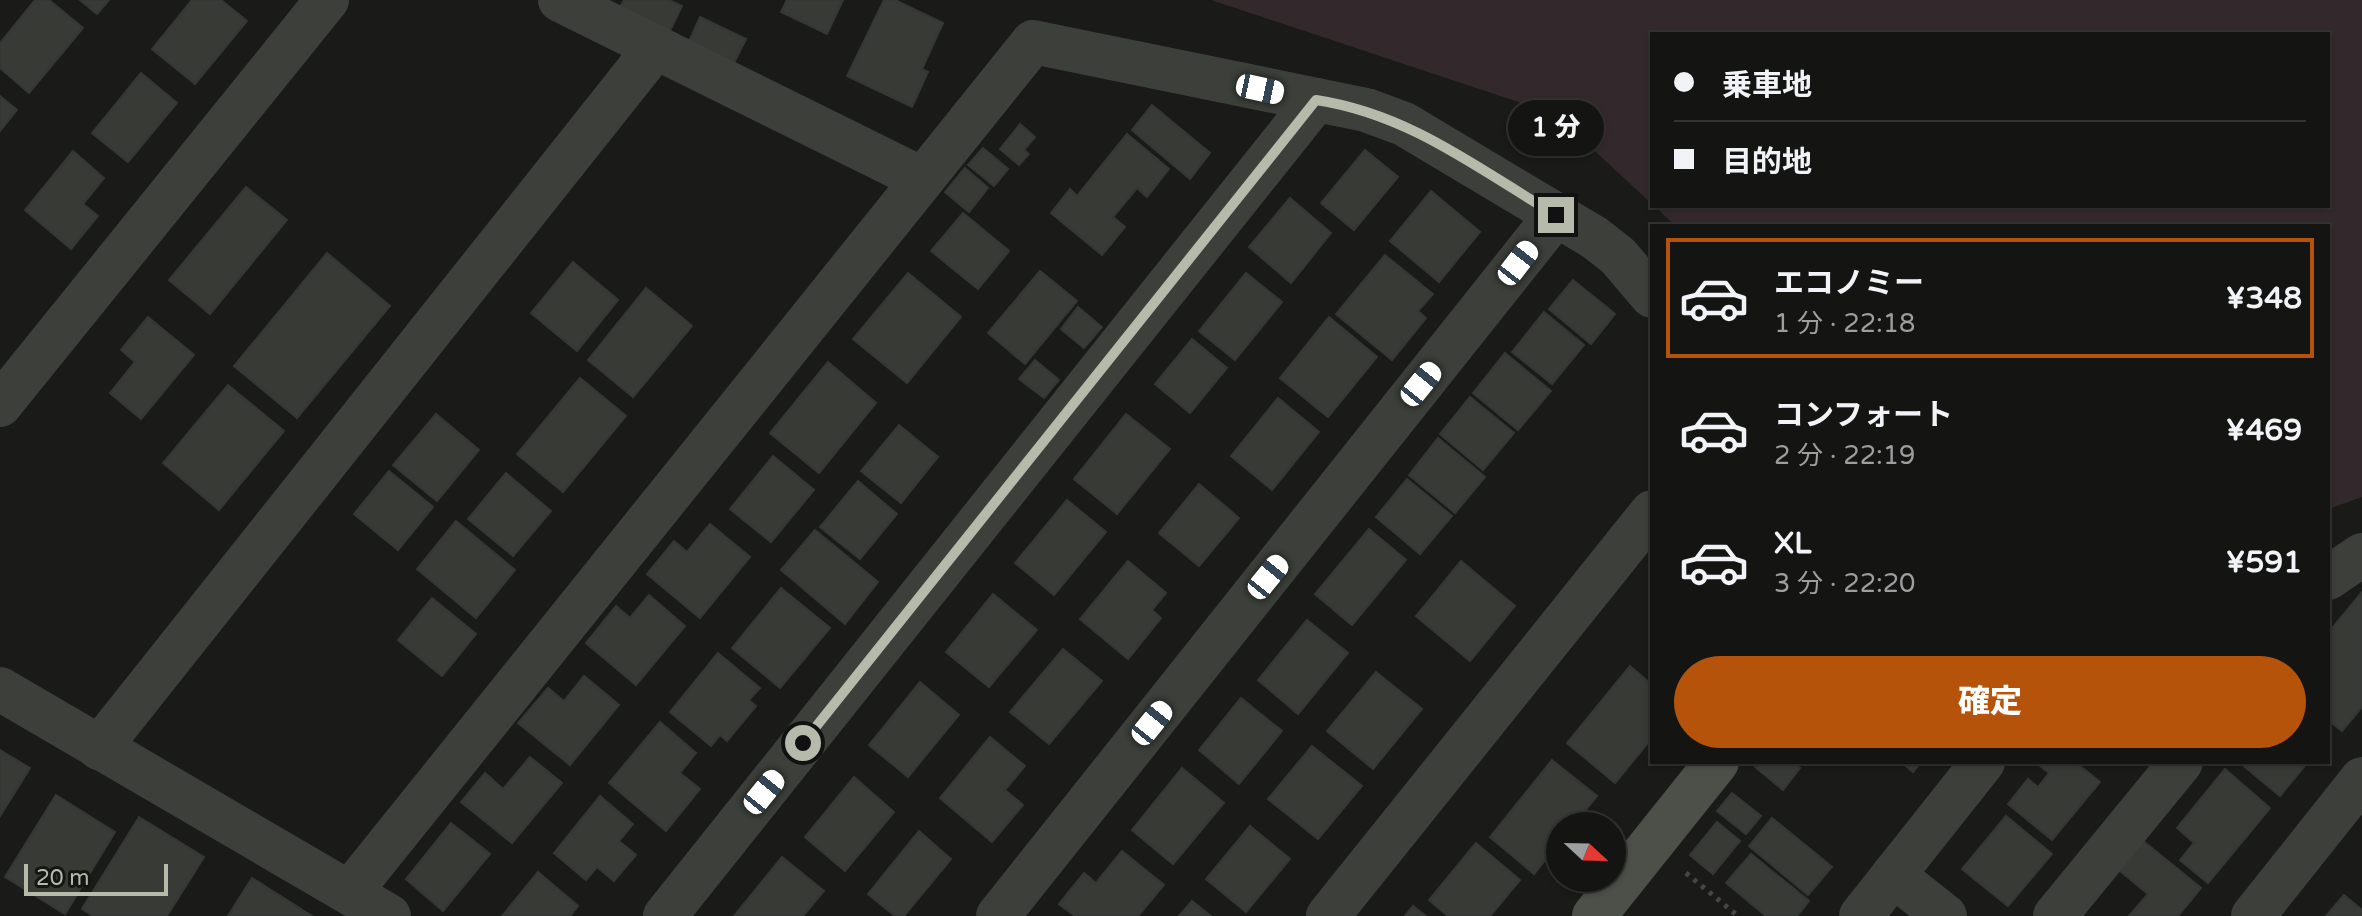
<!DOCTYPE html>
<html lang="ja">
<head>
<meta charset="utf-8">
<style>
	:root { --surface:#141413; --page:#1d1d1c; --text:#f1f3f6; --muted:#9d9ea0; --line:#333; --accent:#b45309 }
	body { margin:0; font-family:"Varela Round","Noto Sans JP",sans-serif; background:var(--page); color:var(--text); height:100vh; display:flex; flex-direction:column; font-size:30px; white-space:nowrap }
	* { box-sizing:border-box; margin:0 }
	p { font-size:26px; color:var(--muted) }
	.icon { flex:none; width:44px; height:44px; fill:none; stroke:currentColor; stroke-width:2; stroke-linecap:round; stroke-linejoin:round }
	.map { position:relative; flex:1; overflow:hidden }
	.drawer { position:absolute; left:1650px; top:224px; width:680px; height:540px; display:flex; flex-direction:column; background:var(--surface); border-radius:0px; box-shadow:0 2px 6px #0004,0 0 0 2px var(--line) }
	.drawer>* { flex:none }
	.guide { position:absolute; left:1650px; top:32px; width:680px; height:176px; border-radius:0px; box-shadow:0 2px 6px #0004,0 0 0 2px var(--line); display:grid; align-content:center; height:176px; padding:0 24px; background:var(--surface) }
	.needle { width:52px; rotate:112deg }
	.controls { position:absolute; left:1546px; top:812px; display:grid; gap:16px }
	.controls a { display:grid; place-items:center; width:80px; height:80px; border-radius:50%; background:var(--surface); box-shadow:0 2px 6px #0004,0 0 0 2px var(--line); font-size:40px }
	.scale { position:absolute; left:24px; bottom:20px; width:144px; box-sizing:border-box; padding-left:8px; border:4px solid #b6baab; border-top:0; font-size:22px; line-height:28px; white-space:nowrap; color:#b6baab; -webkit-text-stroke:6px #151614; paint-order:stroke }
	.end { position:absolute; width:36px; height:36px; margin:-18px; border:10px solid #b6baab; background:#111; box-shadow:0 0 0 4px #111 }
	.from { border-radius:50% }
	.bubble { position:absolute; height:56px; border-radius:28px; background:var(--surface); box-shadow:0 2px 6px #0004,0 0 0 2px var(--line); font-size:26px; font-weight:800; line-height:56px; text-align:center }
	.car { position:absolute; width:24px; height:48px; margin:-24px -12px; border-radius:10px; box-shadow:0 0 6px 2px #0007; background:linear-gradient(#fff 24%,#345 0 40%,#fff 0 76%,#345 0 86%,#fff 0) }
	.guide b { display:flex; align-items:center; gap:28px; height:76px; font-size:30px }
	.guide b+b { border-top:2px solid var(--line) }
	.guide i { width:20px; height:20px; background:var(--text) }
	ul { padding:14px 0 0; list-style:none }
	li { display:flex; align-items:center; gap:24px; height:120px; margin:0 16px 12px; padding:0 8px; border:4px solid transparent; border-radius:0px }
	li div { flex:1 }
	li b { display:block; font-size:30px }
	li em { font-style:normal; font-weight:800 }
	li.selected { border-color:var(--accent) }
	li>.icon { width:72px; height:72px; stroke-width:1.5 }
	.button { display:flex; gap:16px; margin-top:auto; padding:16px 24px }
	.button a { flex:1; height:92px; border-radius:48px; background:var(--accent); color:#fff; font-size:32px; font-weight:800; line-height:92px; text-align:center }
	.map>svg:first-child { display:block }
</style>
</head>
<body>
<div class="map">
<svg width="2362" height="916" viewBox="0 0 2362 916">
	<rect width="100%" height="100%" fill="#1a1b19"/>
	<polygon fill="#33292c" points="1211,0 2362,0 2362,497 2328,509 2328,226 1676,226 1654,206 2328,206 2328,34 1652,34 1652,204 1555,114"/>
	<g fill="#383a36" stroke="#343733" stroke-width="2">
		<polygon points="35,0 49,0 83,28 29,93 0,68 0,43"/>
		<polygon points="80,0 109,0 97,14"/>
		<polygon points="192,0 221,0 247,21 195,84 152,49"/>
		<polygon points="624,0 669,0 682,6 668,35 618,11"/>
		<polygon points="787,0 843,0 827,34 781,12"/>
		<polygon points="884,0 895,0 943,23 922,69 928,72 912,107 847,76"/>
		<polygon points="700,17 746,39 731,69 686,48"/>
		<polygon points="141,73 177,103 128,162 92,133"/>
		<polygon points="0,96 17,110 0,131"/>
		<polygon points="1152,105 1210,153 1190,179 1132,130"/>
		<polygon points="1020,124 1035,137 1024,150 1029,154 1019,165 1000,149"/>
		<polygon points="1127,134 1169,169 1147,197 1137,188 1113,217 1125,227 1102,255 1051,213 1070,189 1077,196"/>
		<polygon points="983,148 1008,169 994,186 968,165"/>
		<polygon points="1365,150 1398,177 1354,230 1321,203"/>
		<polygon points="73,151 104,178 83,204 98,216 71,249 25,210"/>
		<polygon points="965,168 988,188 969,212 945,192"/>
		<polygon points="246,187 287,220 210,314 169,280"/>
		<polygon points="1431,191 1480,232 1439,282 1390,241"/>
		<polygon points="1290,198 1331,233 1291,283 1249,247"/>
		<polygon points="963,213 1009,251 978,289 931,251"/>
		<polygon points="327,253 390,306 297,418 234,366"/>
		<polygon points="1385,255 1433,294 1418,311 1426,318 1392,360 1336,314"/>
		<polygon points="573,262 618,300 577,351 531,313"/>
		<polygon points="1040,271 1077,301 1025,364 988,333"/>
		<polygon points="908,273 961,317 907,383 853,339"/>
		<polygon points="1246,273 1282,302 1235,360 1199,331"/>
		<polygon points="1573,280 1615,314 1591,344 1549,309"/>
		<polygon points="646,288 692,326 633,397 588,360"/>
		<polygon points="1078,307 1102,327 1084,348 1061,329"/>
		<polygon points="1544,312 1584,345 1552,384 1512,352"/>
		<polygon points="148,317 194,355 141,419 110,393 135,362 121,350"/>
		<polygon points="1329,317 1377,357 1328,417 1280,378"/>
		<polygon points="1192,339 1227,368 1190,413 1155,384"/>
		<polygon points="1505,353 1551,391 1518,430 1473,393"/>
		<polygon points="1035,360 1059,380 1044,398 1019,379"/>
		<polygon points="828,362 876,403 819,473 770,433"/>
		<polygon points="580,378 626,416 563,492 517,454"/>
		<polygon points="228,385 284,431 219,510 163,463"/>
		<polygon points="1470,397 1514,433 1483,470 1440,434"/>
		<polygon points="1278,398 1319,432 1272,490 1231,456"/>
		<polygon points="436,414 479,450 437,501 393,465"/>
		<polygon points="1126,414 1170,449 1117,514 1074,479"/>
		<polygon points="899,425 938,457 901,503 861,471"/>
		<polygon points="1438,438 1485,477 1455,513 1409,475"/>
		<polygon points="773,456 814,490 771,542 730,509"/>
		<polygon points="389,471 433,507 398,550 354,514"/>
		<polygon points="506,473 551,511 513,556 468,519"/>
		<polygon points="1407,479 1452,516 1420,554 1376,517"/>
		<polygon points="858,481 897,514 860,559 820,527"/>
		<polygon points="1199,484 1239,518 1199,566 1159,533"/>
		<polygon points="1067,500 1106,532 1054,595 1015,563"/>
		<polygon points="456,521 515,570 476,618 417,569"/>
		<polygon points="710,524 750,557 700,618 647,574 674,541 687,552"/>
		<polygon points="1369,529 1406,560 1352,625 1315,594"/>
		<polygon points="815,530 878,582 845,624 781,570"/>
		<polygon points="1128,561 1166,593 1152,610 1161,618 1128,659 1080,619"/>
		<polygon points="1461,561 1515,606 1470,661 1416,616"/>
		<polygon points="781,588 830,628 780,688 732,648"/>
		<polygon points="2362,592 2362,707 2342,731 2328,720 2328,633"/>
		<polygon points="993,594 1037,630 989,687 946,652"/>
		<polygon points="649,595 685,626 636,685 586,643 616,606 630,618"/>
		<polygon points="432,598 476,634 442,676 398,640"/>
		<polygon points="1307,620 1348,653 1298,714 1258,680"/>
		<polygon points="1063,649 1102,681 1049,744 1010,712"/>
		<polygon points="718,653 760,688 749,700 756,706 727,741 720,735 711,746 670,712"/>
		<polygon points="1630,666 1652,685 1652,738 1615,783 1567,743"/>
		<polygon points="1376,672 1422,709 1373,769 1327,731"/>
		<polygon points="584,676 619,705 570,765 518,723 548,688 564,701"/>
		<polygon points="920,682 959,715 908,777 869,745"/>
		<polygon points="1241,698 1282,731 1239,784 1199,750"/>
		<polygon points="660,722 696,753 680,773 700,789 666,831 609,783"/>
		<polygon points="990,737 1025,766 1005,790 1023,805 992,842 940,798"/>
		<polygon points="1312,746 1362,786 1318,839 1268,799"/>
		<polygon points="0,750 30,768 0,816"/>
		<polygon points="530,757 562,783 512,843 461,802 485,773 503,789"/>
		<polygon points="1552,760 1597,796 1573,826 1560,826 1560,842 1534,874 1490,837"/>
		<polygon points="1760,762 1792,762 1800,768 1783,790 1755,767"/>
		<polygon points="1901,762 1921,762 1913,772"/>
		<polygon points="2044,762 2075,762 2100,782 2052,840 2008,804 2028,779 2038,787 2049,773 2040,766"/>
		<polygon points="2239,762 2308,762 2280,796"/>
		<polygon points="1182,768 1224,803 1173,864 1132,830"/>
		<polygon points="2225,769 2270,808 2208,883 2180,860 2194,843 2177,828"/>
		<polygon points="854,777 894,812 845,871 805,837"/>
		<polygon points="1732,793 1761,816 1746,834 1717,811"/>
		<polygon points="56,795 115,832 65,914 5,877"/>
		<polygon points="600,796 633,824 619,841 636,855 614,881 597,867 586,880 554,853"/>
		<polygon points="2006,816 2052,854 2008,906 1962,869"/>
		<polygon points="139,817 204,857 167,916 93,916 82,909"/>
		<polygon points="1772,818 1832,867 1808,895 1749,846"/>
		<polygon points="1717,822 1740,841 1713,874 1690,855"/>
		<polygon points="451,823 490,854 443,911 406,879"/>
		<polygon points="1250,826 1290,859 1246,912 1206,879"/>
		<polygon points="919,831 951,859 904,916 895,916 868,894"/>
		<polygon points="2137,836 2201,888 2178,916 2129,916 2148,894 2113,865"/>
		<polygon points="1476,843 1520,880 1490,916 1448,916 1429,900"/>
		<polygon points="1122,851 1164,885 1138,916 1075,916 1059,904 1084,873 1096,883"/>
		<polygon points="1751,854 1809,901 1797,916 1766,916 1726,883"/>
		<polygon points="782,857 824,891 803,916 734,916"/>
		<polygon points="538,872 578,906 570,916 502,916"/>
		<polygon points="252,878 312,916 228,916"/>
		<polygon points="2344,895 2362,910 2362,916 2326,916"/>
		<polygon points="1192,901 1211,916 1179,916"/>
		<polygon points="1413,906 1426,916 1405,916"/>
	</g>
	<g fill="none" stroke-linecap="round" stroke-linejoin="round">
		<polyline stroke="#454740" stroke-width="5" stroke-dasharray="4 6" stroke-linecap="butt" points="1686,873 1738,916"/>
		<g stroke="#3d403a" stroke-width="44">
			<polyline points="560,0 922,179"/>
			<polyline points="0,405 327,0"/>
			<polyline points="2328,578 2362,555"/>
			<polyline points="0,689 389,916"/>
			<polyline points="99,748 656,47"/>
			<polyline points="1893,875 1945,916"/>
			<polyline points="350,892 1033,42 1366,110 1404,124 1595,238 1618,256 1652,296"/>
			<polyline points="665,916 1316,100"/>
			<polyline points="998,916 1556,215"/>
			<polyline points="1328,916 1652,512"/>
			<polyline points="1861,916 1983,762"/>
			<polyline points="2055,916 2181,762"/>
			<polyline points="2253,916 2362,779"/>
		</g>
		<polyline stroke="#4d5048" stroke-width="44" points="1594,916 1717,762"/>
	</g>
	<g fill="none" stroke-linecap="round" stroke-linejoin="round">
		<path stroke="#b6baab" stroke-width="10" d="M803 743 1316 100C1409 114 1477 168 1556 215"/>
	</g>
</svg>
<div class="controls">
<a><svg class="needle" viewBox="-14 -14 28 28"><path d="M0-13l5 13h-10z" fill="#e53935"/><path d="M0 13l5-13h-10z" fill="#9d9ea0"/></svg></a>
</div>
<div class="scale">20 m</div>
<i class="end from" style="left:803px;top:743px"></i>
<i class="end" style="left:1556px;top:215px"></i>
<div class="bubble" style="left:1508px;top:100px;width:96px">1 分</div>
<i class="car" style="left:1260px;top:89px;rotate:102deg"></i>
<i class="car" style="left:1518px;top:263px;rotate:38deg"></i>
<i class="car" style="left:1421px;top:384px;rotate:39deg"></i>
<i class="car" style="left:1268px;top:577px;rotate:39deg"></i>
<i class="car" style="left:1152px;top:723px;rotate:39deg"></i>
<i class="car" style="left:764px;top:792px;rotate:39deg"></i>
<div class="guide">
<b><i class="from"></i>乗車地</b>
<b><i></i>目的地</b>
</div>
<section class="drawer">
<ul>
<li class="selected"><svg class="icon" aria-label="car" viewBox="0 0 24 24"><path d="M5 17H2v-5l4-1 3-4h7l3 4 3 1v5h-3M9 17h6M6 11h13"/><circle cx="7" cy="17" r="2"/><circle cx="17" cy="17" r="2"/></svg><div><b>エコノミー</b><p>1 分 · 22:18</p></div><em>¥348</em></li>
<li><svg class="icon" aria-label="car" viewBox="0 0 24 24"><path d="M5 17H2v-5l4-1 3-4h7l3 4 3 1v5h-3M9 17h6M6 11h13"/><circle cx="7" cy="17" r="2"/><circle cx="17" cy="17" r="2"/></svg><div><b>コンフォート</b><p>2 分 · 22:19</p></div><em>¥469</em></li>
<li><svg class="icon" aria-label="car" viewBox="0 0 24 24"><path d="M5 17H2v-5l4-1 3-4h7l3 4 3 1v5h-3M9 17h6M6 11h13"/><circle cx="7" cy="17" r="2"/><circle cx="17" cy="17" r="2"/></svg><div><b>XL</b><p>3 分 · 22:20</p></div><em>¥591</em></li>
</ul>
<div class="button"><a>確定</a></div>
</section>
</div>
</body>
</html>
